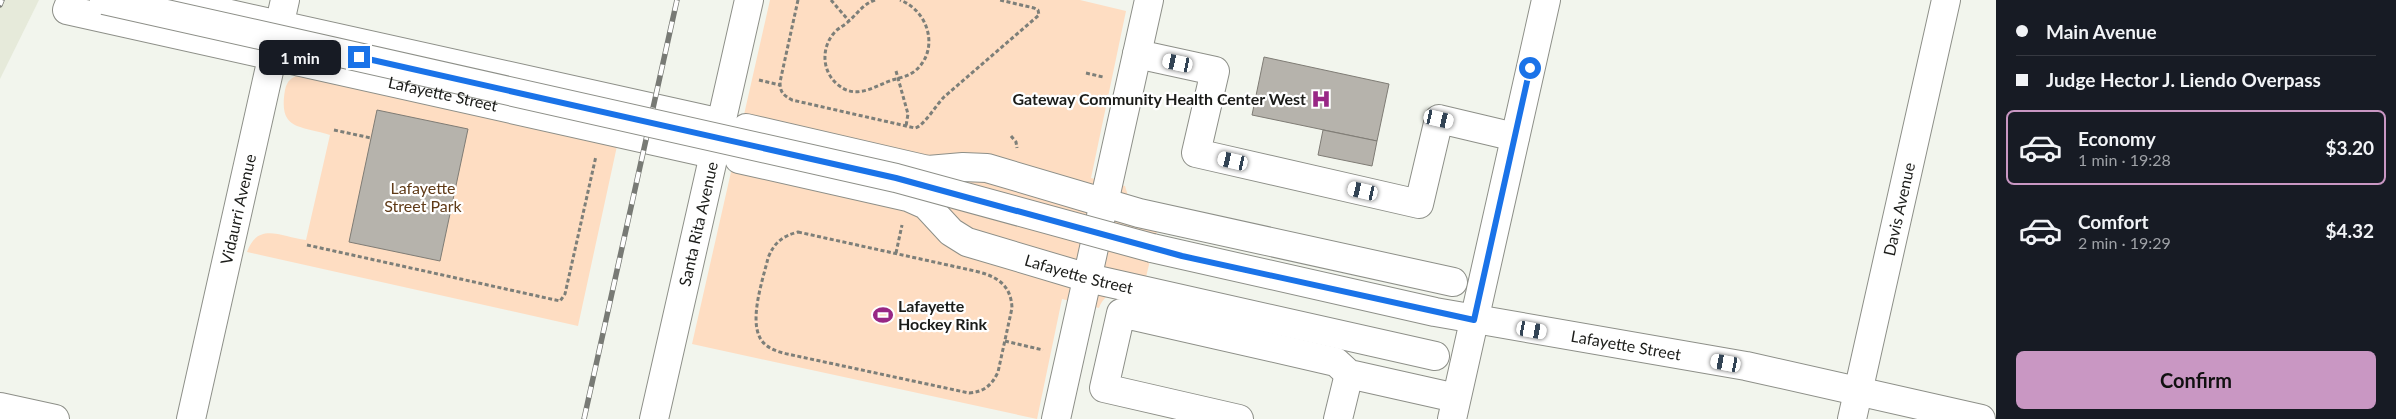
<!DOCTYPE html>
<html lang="en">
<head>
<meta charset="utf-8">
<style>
	:root { --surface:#171b24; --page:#242831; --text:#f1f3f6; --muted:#9ea1a6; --line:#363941; --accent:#c997c3 }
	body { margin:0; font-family:Lato,sans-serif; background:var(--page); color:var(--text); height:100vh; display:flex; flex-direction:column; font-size:19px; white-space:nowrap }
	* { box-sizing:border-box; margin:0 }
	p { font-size:16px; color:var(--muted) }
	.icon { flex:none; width:28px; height:28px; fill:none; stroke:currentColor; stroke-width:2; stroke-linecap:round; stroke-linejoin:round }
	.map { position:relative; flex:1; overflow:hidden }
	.side { display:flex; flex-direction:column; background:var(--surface); width:400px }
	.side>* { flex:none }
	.guide { display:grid; align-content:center; height:110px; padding:0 20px; background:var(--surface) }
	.end { position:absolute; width:22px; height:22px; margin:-11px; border:6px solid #1a73e8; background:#fff; box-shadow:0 0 0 2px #fff }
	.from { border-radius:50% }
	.bubble { position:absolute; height:35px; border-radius:8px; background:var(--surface); box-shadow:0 2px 12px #0003; font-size:16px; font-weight:700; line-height:35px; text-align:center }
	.car { position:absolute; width:15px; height:30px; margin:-15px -8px; border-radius:6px; box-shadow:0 0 4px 1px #0007; background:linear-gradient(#fff 24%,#345 0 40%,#fff 0 76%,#345 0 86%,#fff 0) }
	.guide b { display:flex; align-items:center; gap:18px; height:48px; font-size:19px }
	.guide b+b { border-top:1px solid var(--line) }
	.guide i { width:12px; height:12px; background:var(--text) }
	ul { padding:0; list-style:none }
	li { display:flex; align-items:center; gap:15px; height:75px; margin:0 10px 8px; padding:0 10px; border:2px solid transparent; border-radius:8px }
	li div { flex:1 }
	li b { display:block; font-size:19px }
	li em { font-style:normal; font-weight:700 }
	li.active { border-color:var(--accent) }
	li>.icon { width:45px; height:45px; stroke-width:1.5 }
	.primary-button { display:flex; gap:10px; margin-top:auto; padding:10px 20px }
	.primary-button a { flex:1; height:58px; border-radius:8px; background:var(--accent); color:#111; font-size:20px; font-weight:700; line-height:58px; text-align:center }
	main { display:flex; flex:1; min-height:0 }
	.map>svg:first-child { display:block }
</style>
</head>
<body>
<main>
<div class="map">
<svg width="1996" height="419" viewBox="0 0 1996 419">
	<rect width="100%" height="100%" fill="#f2f5ed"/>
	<polygon fill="#e6eada" points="0,0 39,0 0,79"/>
	<g fill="#feddc2">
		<path d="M770 0H1080L1126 11 1091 178 1125 186 1129 199 1158 228 1146 277C1131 284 1105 290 1099 308L1062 299 1037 419 692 344Z"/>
		<path d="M300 75 617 146 578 326 247 252C258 221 281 237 306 240L330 135C300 125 278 131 285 90 287 81 291 77 300 75Z"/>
	</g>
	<g fill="#b6b3ac" stroke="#7f7c75">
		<polygon points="1264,57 1389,84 1377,141 1252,115"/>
		<polygon points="377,110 468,129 440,261 349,242"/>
		<polygon points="1323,130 1377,141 1372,166 1318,155"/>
	</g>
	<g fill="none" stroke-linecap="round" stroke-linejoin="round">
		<defs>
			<g id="minor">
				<path id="s1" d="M71 0 67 10 713 154"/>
				<polyline points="167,0 721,123"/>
				<polyline points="1137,54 1215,71 1196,153 1419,204 1439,119 1515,137"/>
				<polyline points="746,128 928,170 963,167 987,168 1139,213 1453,282"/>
				<path id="s2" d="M739 159 908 197 926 205 951 232 967 242 1088 278 1435 356"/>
				<polyline points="0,407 55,419"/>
				<path id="s3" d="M191 419 285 0"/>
				<path id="s4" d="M654 419 749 0"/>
				<polyline points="1056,419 1149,0"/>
				<polyline points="1239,419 1104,388 1121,313 1336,362 1349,374 1456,398"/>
				<polyline points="1338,419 1349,374"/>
				<polyline points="1452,419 1546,0"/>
				<path id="s5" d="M1852 419 1946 0"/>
			</g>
			<g id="major">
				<path id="s6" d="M1152 248 1435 312 1746 366 1981 419"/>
			</g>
		</defs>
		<use href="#minor" stroke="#8d8f88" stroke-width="30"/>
		<use href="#major" stroke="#8d8f88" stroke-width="30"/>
		<g stroke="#7d7f79" stroke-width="3" stroke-dasharray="4 2.5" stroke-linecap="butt">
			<path d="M798 0 780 82C780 92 783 95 792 100L915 128C924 126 936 105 944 97L1039 15 1038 10 1034 8 1000 0"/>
			<polyline points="831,0 849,21"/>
			<path d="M875 0C863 4 858 13 849 21 844 26 838 28 834 33 821 48 822 71 837 84 854 99 870 89 887 82 896 78 906 78 915 71 940 50 929 11 900 0"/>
			<polyline points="896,71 908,114 906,126"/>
			<polyline points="1086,73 1103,77"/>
			<polyline points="759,80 780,85"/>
			<polyline points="334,130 371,138"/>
			<polyline points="1011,136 1016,142 1017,148"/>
			<path d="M798 232 975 271C996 276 1011 284 1012 308L998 372C992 385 984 392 969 393L792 355C783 353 773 351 766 345 745 329 763 280 768 258 774 243 782 236 798 232Z"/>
			<polyline points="307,245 560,301 565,294 596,156"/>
			<polyline points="896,253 902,225"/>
			<polyline points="1005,341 1043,350"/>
		</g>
		<use href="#minor" stroke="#fff" stroke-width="28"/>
		<use href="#major" stroke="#fff" stroke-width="28"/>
		<defs>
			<g id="rail">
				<polyline points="0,5 2,0"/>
				<polyline points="584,419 677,0"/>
			</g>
		</defs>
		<use href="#rail" stroke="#787a75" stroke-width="5.5"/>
		<use href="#rail" stroke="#fff" stroke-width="4" stroke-dasharray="11" stroke-linecap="butt"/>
		<defs>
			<polyline id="major-bridge" points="104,0 896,178 1152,248"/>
		</defs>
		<use href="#major-bridge" stroke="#8d8f88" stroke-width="30" stroke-linecap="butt"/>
		<use href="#major-bridge" stroke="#fff" stroke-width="28"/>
	</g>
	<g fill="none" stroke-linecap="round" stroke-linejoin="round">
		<polyline stroke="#1a73e8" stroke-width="6" points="359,57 896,178 1182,256 1474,320 1530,68"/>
	</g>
	<defs>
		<symbol id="hospital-bare" viewBox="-9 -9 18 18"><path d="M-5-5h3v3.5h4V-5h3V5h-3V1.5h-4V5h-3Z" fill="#982785" stroke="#fff" stroke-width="2.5" paint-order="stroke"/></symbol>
		<symbol id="stadium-bare" viewBox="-9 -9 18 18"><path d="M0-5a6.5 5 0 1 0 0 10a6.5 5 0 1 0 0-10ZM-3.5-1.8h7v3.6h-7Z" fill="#982785" stroke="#fff" stroke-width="2.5" paint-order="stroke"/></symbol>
	</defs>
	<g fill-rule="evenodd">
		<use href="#hospital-bare" x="1307" y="85" width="28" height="28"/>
		<use href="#stadium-bare" x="869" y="301" width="28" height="28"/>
	</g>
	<g text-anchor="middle" stroke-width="4.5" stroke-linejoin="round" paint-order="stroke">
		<g font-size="16" fill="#1b1c19" stroke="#fff">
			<text dy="6" stroke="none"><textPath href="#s1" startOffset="396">Lafayette Street</textPath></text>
			<text dy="6" stroke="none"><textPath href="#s5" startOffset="215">Davis Avenue</textPath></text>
			<text dy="6" stroke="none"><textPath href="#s3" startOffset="215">Vidaurri Avenue</textPath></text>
			<text dy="6" stroke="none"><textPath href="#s4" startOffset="200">Santa Rita Avenue</textPath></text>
			<text dy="6" stroke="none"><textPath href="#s2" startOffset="365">Lafayette Street</textPath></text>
			<text dy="6" stroke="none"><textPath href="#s6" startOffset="484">Lafayette Street</textPath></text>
		</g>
		<g font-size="16" font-weight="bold" fill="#1b1c19" stroke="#fff" text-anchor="end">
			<text x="1306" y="105">Gateway Community Health Center West</text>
			<text x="898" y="312" text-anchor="start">Lafayette<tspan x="898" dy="18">Hockey Rink</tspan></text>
		</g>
		<g font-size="16" fill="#603b18" stroke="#fff">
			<text x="423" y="194">Lafayette<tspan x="423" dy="18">Street Park</tspan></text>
		</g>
	</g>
</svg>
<i class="end from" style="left:1530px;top:68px"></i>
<i class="end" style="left:359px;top:57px"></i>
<div class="bubble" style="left:259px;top:40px;width:82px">1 min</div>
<i class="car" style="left:1178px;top:63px;rotate:282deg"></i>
<i class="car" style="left:1439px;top:119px;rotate:103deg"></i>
<i class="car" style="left:1233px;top:161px;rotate:283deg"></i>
<i class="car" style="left:1363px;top:191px;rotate:283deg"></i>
<i class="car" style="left:1532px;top:330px;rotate:100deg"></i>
<i class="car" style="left:1726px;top:363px;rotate:280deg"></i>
</div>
<section class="side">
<div class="guide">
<b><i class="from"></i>Main Avenue</b>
<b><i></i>Judge Hector J. Liendo Overpass</b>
</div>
<ul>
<li class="active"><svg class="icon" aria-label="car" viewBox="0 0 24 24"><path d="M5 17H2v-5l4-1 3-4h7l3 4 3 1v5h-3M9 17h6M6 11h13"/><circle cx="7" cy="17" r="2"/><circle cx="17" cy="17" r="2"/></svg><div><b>Economy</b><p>1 min · 19:28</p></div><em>$3.20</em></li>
<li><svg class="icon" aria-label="car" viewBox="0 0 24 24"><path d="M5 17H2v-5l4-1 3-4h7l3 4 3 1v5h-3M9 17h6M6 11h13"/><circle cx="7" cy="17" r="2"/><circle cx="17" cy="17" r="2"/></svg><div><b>Comfort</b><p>2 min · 19:29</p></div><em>$4.32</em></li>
</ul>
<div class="primary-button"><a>Confirm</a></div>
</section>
</main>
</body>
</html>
